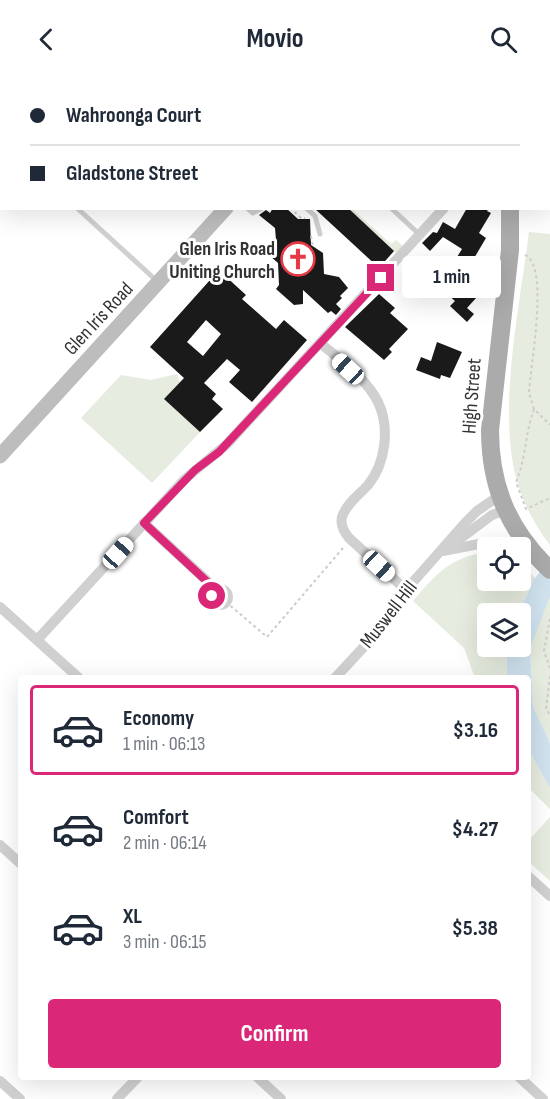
<!DOCTYPE html>
<html lang="en">
<head>
<meta charset="utf-8">
<style>
	:root { --surface:#fff; --page:#f6f6f7; --text:#1f2937; --muted:#747a83; --line:#e0e1e3; --accent:#db2777 }
	body { margin:0; font-family:"Sofia Sans Condensed",sans-serif; background:var(--page); color:var(--text); height:100vh; display:flex; flex-direction:column; font-size:22px; white-space:nowrap }
	* { box-sizing:border-box; margin:0 }
	p { font-size:20px; color:var(--muted) }
	.icon { flex:none; width:33px; height:33px; fill:none; stroke:currentColor; stroke-width:2; stroke-linecap:round; stroke-linejoin:round }
	.map { position:relative; flex:1; overflow:hidden }
	.side { position:absolute; left:18px; top:597px; width:513px; height:405px; display:flex; flex-direction:column; background:var(--surface); border-radius:6px; box-shadow:0 6px 24px #0002 }
	.side>* { flex:none }
	.guide { position:absolute; left:0px; top:0px; width:550px; height:132px; box-shadow:0 6px 24px #0002; display:grid; align-content:center; height:132px; padding:0 30px; background:var(--surface) }
	.buttons { position:absolute; left:477px; top:459px; display:grid; gap:12px }
	.buttons a { display:grid; place-items:center; width:54px; height:54px; border-radius:6px; background:var(--surface); box-shadow:0 6px 24px #0002; font-size:30px }
	.end { position:absolute; width:27px; height:27px; margin:-14px; border:8px solid #db2777; background:#fff; box-shadow:0 0 0 3px #fff }
	.from { border-radius:50% }
	.bubble { position:absolute; height:42px; border-radius:6px; background:var(--surface); box-shadow:0 6px 24px #0002; font-size:20px; font-weight:700; line-height:42px; text-align:center }
	.car { position:absolute; width:18px; height:36px; margin:-18px -9px; border-radius:8px; box-shadow:0 0 4px 2px #0007; background:linear-gradient(#fff 24%,#345 0 40%,#fff 0 76%,#345 0 86%,#fff 0) }
	.guide b { display:flex; align-items:center; gap:21px; height:57px; font-size:22px }
	.guide b+b { border-top:2px solid var(--line) }
	.guide i { width:15px; height:15px; background:var(--text) }
	ul { padding:10px 0 0; list-style:none }
	li { display:flex; align-items:center; gap:18px; height:90px; margin:0 12px 9px; padding:0 18px; border:3px solid transparent; border-radius:6px }
	li div { flex:1 }
	li b { display:block; font-size:22px }
	li em { font-style:normal; font-weight:700 }
	li.selected { border-color:var(--accent) }
	li>.icon { width:54px; height:54px; stroke-width:1.5 }
	.cta { display:flex; gap:12px; margin-top:auto; padding:12px 30px }
	.cta a { flex:1; height:69px; border-radius:6px; background:var(--accent); color:#fff; font-size:24px; font-weight:700; line-height:69px; text-align:center }
	header { display:flex; justify-content:space-between; align-items:center; height:78px; padding:0 30px; background:var(--surface); font-size:27px; font-weight:700 }
	.map>svg:first-child { display:block }
</style>
</head>
<body>
<header><svg class="icon" aria-label="back" viewBox="0 0 24 24"><path d="M15 5l-7 7 7 7"/></svg>Movio<svg class="icon" aria-label="search" viewBox="0 0 24 24"><circle cx="10" cy="10" r="6"/><path d="M15 15l6 6"/></svg></header>
<div class="map">
<svg width="550" height="1021" viewBox="0 0 550 1021">
	<rect width="100%" height="100%" fill="#fff"/>
	<g fill="#e6ecdf">
		<polygon points="348,131 352,131 391,166 396,162 403,168 396,175"/>
		<path d="M529 154 550 156V467C538 451 528 435 521 415 494 345 520 229 529 154Z"/>
		<polygon points="177,296 180,305 164,321 200,354 152,405 81,340 121,297 151,302"/>
		<path d="M487 474 488 502H520L521 485 535 500 518 535 488 536V568L507 569V600H475L464 570 413 523C437 495 449 480 487 474Z"/>
		<polygon points="550,516 550,665 533,628 530,567"/>
		<polygon points="528,671 550,710 550,731 528,709"/>
		<polygon points="550,739 550,803 528,783 528,763"/>
	</g>
	<polygon fill="#cfe2ee" points="535,500 550,514 530,567 533,628 550,665 550,710 528,671 528,600 507,600 507,569 520,568 520,536 518,535"/>
	<g fill="none" stroke-linecap="round" stroke-linejoin="round">
		<polyline stroke="#cfe2ee" stroke-width="21" points="520,567 543,507 550,498"/>
	</g>
	<g fill="#1a1a1a" fill-rule="evenodd">
		<polygon points="273,130 286,130 298,141 310,141 311,167 323,175 324,196 339,199 348,210 340,218 342,220 336,226 341,231 336,237 331,233 328,235 303,212 303,226 294,227 276,211 279,207 278,185 269,177 269,170 276,162 275,150 259,137 266,132 270,135"/>
		<polygon points="314,130 348,130 394,173 379,190"/>
		<polygon points="467,130 489,130 487,133 491,135 479,155 486,160 473,182 482,188 467,210 477,219 467,230 474,236 467,244 450,228 455,223 436,206 429,213 422,206 442,189 447,195 462,171 443,159 430,173 422,165 433,154 437,155 443,144 455,151"/>
		<path d="M222 195 246 217 242 221 276 251 284 242 307 262 252 324 229 304 240 292 227 281 204 305 216 316 212 321 223 331 200 354 164 321 184 300 150 269 210 202 213 205ZM206 242 221 256 203 278 187 264Z"/>
		<polygon points="379,216 395,230 390,235 408,251 389,271 392,274 384,282 345,249"/>
		<polygon points="437,264 462,274 450,300 441,297 440,301 416,292 421,279 431,283"/>
	</g>
	<g fill="none" stroke-linecap="round" stroke-linejoin="round">
		<g stroke="#cdcdcd" stroke-width="2" stroke-dasharray="3 3" stroke-linecap="butt">
			<polyline points="0,62 2,63"/>
			<polyline points="290,130 301,140 305,140"/>
			<polyline points="311,158 313,169"/>
			<path d="M525 177C550 188 530 289 529 315L534 331 550 347"/>
			<path d="M534 331C525 355 526 381 516 404L526 431 550 420"/>
			<polyline points="226,524 267,559 343,470"/>
			<polyline points="550,541 544,573 550,590"/>
			<polyline points="550,598 546,631 550,637"/>
		</g>
		<g stroke="#d0d0d0" stroke-width="5">
			<polyline points="262,0 264,2"/>
			<polyline points="501,0 503,2"/>
			<polyline points="77,130 158,204"/>
			<polyline points="247,130 253,135 262,130"/>
			<polyline points="306,130 315,138 320,156"/>
			<polyline points="391,130 420,157"/>
		</g>
		<g stroke="#d0d0d0" stroke-width="10">
			<polyline points="115,2 117,0"/>
			<polyline points="549,84 550,84"/>
			<polyline points="0,127 2,126"/>
			<path d="M320 265C339 281 367 301 378 324 390 349 386 385 368 407 360 416 346 426 342 439 340 447 344 454 349 460L406 512"/>
			<polyline points="144,445 216,511"/>
			<polyline points="453,466 492,437 505,432"/>
			<polyline points="443,473 489,464 518,470"/>
			<circle cx="220" cy="519" r="8"/>
			<polyline points="0,529 79,600"/>
			<polyline points="37,562 185,401 227,366 444,130"/>
			<polyline points="335,600 373,559 406,512 465,445 477,433 499,418"/>
			<polyline points="0,767 21,786"/>
			<polyline points="528,798 550,818"/>
			<polyline points="257,999 281,1021"/>
			<polyline points="519,999 543,1021"/>
			<polyline points="0,1003 20,1021"/>
			<polyline points="117,1021 138,999"/>
		</g>
		<g stroke="#bdbdbd" stroke-width="15">
			<polyline points="344,2 345,0"/>
			<polyline points="534,2 534,0"/>
			<polyline points="0,378 226,130"/>
		</g>
		<g stroke="#ababab" stroke-width="18">
			<polyline points="384,0 385,2"/>
			<path d="M510 130V172L490 352C490 409 509 453 550 492"/>
		</g>
	</g>
	<g fill="none" stroke-linecap="round" stroke-linejoin="round">
		<polyline stroke="#db2777" stroke-width="8" points="212,518 216,512 144,445 195,392 219,374 381,200"/>
	</g>
	<defs>
		<symbol id="church-ring" viewBox="-11 -11 22 22"><circle r="9.5" fill="#fff" stroke="#e63946" stroke-width="1.5"/><path d="M-1.2-6h2.4v3.5h3.3v2.4h-3.3V6h-2.4V-.1h-3.3v-2.4h3.3Z" fill="#e63946"/></symbol>
	</defs>
	<g fill-rule="evenodd">
		<use href="#church-ring" x="279" y="162" width="38" height="38"/>
	</g>
	<g text-anchor="middle" stroke-width="6" stroke-linejoin="round" paint-order="stroke">
		<g font-size="20" font-weight="bold" fill="#333" stroke="#fff" text-anchor="end">
			<text x="275" y="177">Glen Iris Road<tspan x="275" dy="23">Uniting Church</tspan></text>
		</g>
		<g font-size="20" fill="#333" stroke="#fff">
			<text transform="translate(98 240) rotate(-47)" y="7">Glen Iris Road</text>
			<text transform="translate(471 318) rotate(-86)" y="7">High Street</text>
			<text transform="translate(388 536) rotate(-52)" y="7">Muswell Hill</text>
		</g>
	</g>
</svg>
<div class="buttons">
<a><svg class="icon" aria-label="locate" viewBox="0 0 24 24"><circle cx="12" cy="12" r="6"/><path d="M12 2v4M12 18v4M2 12h4M18 12h4"/></svg></a>
<a><svg class="icon" aria-label="layers" viewBox="0 0 24 24"><path d="M12 4l9 5-9 5-9-5zM3 14l9 5 9-5"/></svg></a>
</div>
<i class="end from" style="left:212px;top:518px"></i>
<i class="end" style="left:381px;top:200px"></i>
<div class="bubble" style="left:402px;top:178px;width:99px">1 min</div>
<i class="car" style="left:348px;top:291px;rotate:313deg"></i>
<i class="car" style="left:118px;top:475px;rotate:42deg"></i>
<i class="car" style="left:379px;top:488px;rotate:133deg"></i>
<div class="guide">
<b><i class="from"></i>Wahroonga Court</b>
<b><i></i>Gladstone Street</b>
</div>
<section class="side">
<ul>
<li class="selected"><svg class="icon" aria-label="car" viewBox="0 0 24 24"><path d="M5 17H2v-5l4-1 3-4h7l3 4 3 1v5h-3M9 17h6M6 11h13"/><circle cx="7" cy="17" r="2"/><circle cx="17" cy="17" r="2"/></svg><div><b>Economy</b><p>1 min · 06:13</p></div><em>$3.16</em></li>
<li><svg class="icon" aria-label="car" viewBox="0 0 24 24"><path d="M5 17H2v-5l4-1 3-4h7l3 4 3 1v5h-3M9 17h6M6 11h13"/><circle cx="7" cy="17" r="2"/><circle cx="17" cy="17" r="2"/></svg><div><b>Comfort</b><p>2 min · 06:14</p></div><em>$4.27</em></li>
<li><svg class="icon" aria-label="car" viewBox="0 0 24 24"><path d="M5 17H2v-5l4-1 3-4h7l3 4 3 1v5h-3M9 17h6M6 11h13"/><circle cx="7" cy="17" r="2"/><circle cx="17" cy="17" r="2"/></svg><div><b>XL</b><p>3 min · 06:15</p></div><em>$5.38</em></li>
</ul>
<div class="cta"><a>Confirm</a></div>
</section>
</div>
</body>
</html>
